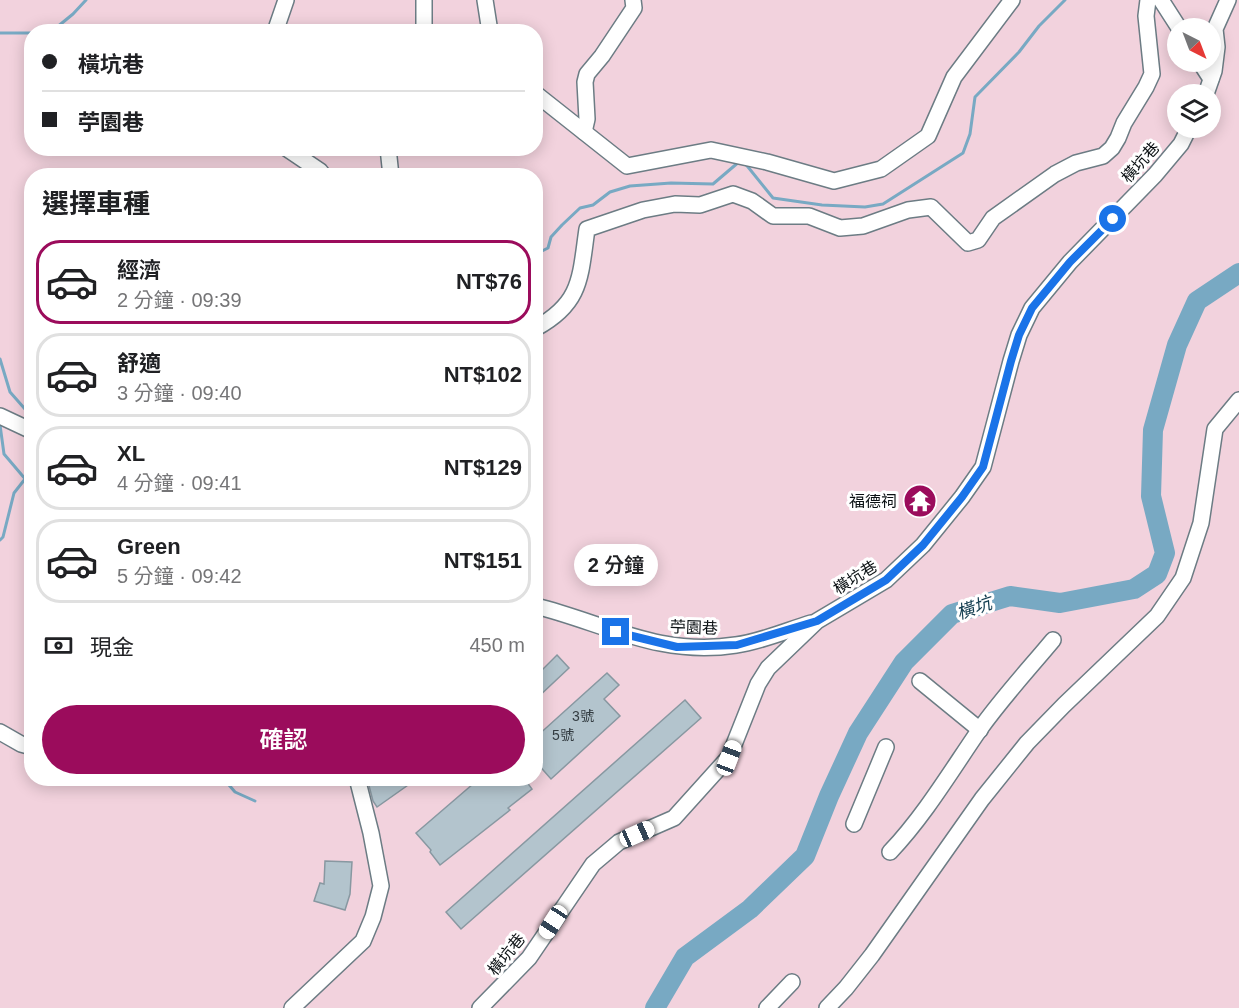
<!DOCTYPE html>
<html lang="zh-TW">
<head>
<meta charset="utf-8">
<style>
	:root { --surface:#fff; --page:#f2f2f2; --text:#202124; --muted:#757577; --line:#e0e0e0; --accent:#9b0c5c }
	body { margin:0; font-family:Helvetica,"Noto Sans TC",sans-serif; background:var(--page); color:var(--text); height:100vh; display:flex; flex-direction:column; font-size:22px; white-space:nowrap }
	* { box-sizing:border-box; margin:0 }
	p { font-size:20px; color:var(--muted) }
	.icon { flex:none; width:33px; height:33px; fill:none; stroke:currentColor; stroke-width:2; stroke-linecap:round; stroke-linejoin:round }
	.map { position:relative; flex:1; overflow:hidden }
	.panel { position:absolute; left:24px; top:168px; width:519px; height:618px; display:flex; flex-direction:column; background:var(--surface); border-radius:24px; box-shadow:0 3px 15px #0003 }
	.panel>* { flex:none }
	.hud { position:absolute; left:24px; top:24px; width:519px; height:132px; border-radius:24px; box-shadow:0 3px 15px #0003; display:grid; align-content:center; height:132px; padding:0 18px; background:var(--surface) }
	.needle { width:39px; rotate:138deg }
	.tools { position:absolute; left:1167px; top:18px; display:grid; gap:12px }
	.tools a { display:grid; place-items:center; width:54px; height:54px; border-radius:50%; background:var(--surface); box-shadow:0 3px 15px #0003; font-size:30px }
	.end { position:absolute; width:27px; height:27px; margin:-14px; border:8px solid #1a73e8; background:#fff; box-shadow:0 0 0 3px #fff }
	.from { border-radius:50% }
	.bubble { position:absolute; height:42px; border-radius:21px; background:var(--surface); box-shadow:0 3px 15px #0003; font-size:20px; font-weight:600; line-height:42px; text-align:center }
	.car { position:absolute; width:18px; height:36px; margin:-18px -9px; border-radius:8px; box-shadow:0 0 4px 2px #0007; background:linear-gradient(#fff 24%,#345 0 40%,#fff 0 76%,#345 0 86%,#fff 0) }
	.hud b { display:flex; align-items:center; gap:21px; height:57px; font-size:22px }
	.hud b+b { border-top:2px solid var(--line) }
	.hud i { width:15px; height:15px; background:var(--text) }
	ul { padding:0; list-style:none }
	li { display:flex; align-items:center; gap:18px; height:84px; margin:0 12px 9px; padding:0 6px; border:3px solid var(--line); border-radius:24px }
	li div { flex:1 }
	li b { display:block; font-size:22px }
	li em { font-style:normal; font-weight:600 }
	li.on { border-color:var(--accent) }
	li>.icon { width:54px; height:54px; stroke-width:1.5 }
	h2 { padding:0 18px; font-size:27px; line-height:72px }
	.pay { display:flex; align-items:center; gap:15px; height:66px; padding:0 18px; font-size:22px }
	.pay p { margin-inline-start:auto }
	.action { display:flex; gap:12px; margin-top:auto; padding:12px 18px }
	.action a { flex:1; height:69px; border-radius:36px; background:var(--accent); color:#fff; font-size:24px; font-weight:600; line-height:69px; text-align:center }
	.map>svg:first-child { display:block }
</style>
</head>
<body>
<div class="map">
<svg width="1239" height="1008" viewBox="0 0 1239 1008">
	<rect width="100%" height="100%" fill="#dbecf6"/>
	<path fill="#f2d2dd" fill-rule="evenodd" d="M0 0H1239V1008H0ZM1178 28H1210V62H1178ZM32 32H536V148H32ZM1178 94H1210V128H1178ZM32 176H536V778H32Z"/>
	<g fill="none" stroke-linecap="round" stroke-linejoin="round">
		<g stroke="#78a9c3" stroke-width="3">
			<polyline points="51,32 73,14 86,0"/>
			<polyline points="0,33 32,33"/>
			<polyline points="744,162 773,198 822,205 865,207 883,204 963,153 970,134 975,97 1019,52 1039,26 1065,0"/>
			<polyline points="536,254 548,248 551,237 562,225 580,208 593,205 610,192 630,186 671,183 713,184 740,161"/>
			<polyline points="0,359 10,392 32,417"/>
			<polyline points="0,425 4,454 32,487"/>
			<polyline points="0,540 3,537 14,493 25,479"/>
			<polyline points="223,778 235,792 255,801"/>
		</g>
		<polyline stroke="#78a9c3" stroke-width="20" points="655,1008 685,957 750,909 805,856 829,796 858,733 904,662 952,614 1010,596 1060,603 1134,589 1157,574 1165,553 1151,496 1153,430 1177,345 1197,301 1239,273"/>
	</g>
	<g fill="#b3c4cd" stroke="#8898a1" stroke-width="1.5">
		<polygon points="557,655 569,668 536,699 536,676"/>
		<polygon points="607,673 619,685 604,699 620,716 551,779 536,762 536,737"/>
		<polygon points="685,700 701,718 461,929 446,912"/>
		<polygon points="367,778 418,778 377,807 373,801"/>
		<polygon points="480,778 524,778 532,789 508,808 510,810 440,865 430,852 431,850 416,833"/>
		<polygon points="325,861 352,862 350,894 345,910 314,901 320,883 324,884"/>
	</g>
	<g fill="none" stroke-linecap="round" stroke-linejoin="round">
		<defs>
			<g id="minor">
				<polyline points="424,0 424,32"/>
				<polyline points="485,0 490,32"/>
				<polyline points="1161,0 1179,28"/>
				<polyline points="275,32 286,0"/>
				<polyline points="1200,62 1211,79"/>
				<polyline points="536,94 627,166 711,150 767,162 834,181 881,169 928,136 954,77 1012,0"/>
				<polyline points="1206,94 1214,71 1217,47 1215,29 1228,0"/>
				<polyline points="584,132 587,119 585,82 587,74 602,56 634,8 633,0"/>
				<polyline points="286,148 320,171 324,176"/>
				<polyline points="388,148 391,176"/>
				<path d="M536 328C582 303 580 277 587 229L643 210 675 204 700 205 733 194 752 201 773 216H809L840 228 863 226 908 210 931 207 968 243 978 240 993 218 1055 174 1076 163 1103 156 1112 148 1118 138 1124 123 1146 87 1152 74 1146 16 1148 0"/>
				<polyline points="0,416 32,431"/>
				<path d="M536 606C606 624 661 657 736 645 760 642 788 630 811 623"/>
				<polyline points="920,681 980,730"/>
				<polyline points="0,732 21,744 32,747"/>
				<polyline points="854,824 886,747"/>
				<path d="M890 852C925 815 951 771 980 729 1002 698 1028 670 1053 640"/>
				<polyline points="292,1008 363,941 373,917 381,886 371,833 357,778"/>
				<polyline points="480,1008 529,958 593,864 619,842 674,818 729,757 758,684 768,668 817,621 886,580 923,545 962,497 983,467 1011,361 1019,335 1032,308 1070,262 1155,175 1181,144 1189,128"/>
				<polyline points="767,1008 792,982"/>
				<polyline points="827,1008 846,988 872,955 982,799 1027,743 1064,705 1157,616 1183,578 1201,523 1215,429 1239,400"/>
			</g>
		</defs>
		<use href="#minor" stroke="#6c7c84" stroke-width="18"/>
		<use href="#minor" stroke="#fff" stroke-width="15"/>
	</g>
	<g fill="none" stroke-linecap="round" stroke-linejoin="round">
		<polyline stroke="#1a73e8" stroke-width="8" points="616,632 677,647 737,645 817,621 886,580 923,545 962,497 983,467 1011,361 1019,335 1032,308 1070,262 1113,219"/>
	</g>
	<defs>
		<symbol id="temple-disc" viewBox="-11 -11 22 22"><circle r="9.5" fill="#9b0c5c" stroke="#fff"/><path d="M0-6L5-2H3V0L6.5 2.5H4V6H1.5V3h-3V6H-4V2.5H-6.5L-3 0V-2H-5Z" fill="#fff"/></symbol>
	</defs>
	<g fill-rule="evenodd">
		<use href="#temple-disc" x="901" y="482" width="38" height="38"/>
	</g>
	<g text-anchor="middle" stroke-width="6" stroke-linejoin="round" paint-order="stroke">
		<g font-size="14" fill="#343d42">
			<text x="583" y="721">3號</text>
			<text x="563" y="740">5號</text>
		</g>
		<g font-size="16" fill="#0a1013" stroke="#fff">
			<text transform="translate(1140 162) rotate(-48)" y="6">橫坑巷</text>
			<text transform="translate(855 577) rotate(-32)" y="6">橫坑巷</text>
			<text transform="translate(694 627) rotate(2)" y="6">苧園巷</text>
			<text transform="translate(506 954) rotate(-51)" y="6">橫坑巷</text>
		</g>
		<g font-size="16" fill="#0a1013" stroke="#fff" text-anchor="end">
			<text x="897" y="507">福德祠</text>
		</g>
		<g font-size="18" font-style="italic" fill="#133d50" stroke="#fff">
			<text transform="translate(974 608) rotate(-19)" y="6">橫坑</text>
		</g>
	</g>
</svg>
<div class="tools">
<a><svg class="needle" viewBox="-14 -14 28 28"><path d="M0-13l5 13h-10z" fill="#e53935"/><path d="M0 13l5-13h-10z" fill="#757577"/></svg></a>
<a><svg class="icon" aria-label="layers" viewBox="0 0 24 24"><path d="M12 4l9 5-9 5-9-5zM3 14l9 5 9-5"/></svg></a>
</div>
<i class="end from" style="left:1113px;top:219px"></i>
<i class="end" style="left:616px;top:632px"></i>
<div class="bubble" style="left:574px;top:544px;width:84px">2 分鐘</div>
<i class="car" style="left:729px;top:758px;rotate:21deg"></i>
<i class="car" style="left:637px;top:834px;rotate:66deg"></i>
<i class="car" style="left:553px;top:922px;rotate:213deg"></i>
<div class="hud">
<b><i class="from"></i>橫坑巷</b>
<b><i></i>苧園巷</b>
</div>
<section class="panel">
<h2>選擇車種</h2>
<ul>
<li class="on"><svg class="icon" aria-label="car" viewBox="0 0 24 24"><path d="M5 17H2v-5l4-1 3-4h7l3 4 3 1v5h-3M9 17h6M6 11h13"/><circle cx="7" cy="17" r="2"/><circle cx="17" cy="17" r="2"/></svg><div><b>經濟</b><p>2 分鐘 · 09:39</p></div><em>NT$76</em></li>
<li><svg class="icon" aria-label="car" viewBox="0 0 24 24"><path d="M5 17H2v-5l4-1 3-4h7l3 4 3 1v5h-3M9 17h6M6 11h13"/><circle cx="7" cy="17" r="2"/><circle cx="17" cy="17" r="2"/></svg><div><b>舒適</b><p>3 分鐘 · 09:40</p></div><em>NT$102</em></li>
<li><svg class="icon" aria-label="car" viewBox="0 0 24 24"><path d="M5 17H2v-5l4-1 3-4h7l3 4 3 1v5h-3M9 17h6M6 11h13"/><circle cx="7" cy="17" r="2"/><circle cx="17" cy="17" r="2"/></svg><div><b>XL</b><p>4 分鐘 · 09:41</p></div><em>NT$129</em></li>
<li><svg class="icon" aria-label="car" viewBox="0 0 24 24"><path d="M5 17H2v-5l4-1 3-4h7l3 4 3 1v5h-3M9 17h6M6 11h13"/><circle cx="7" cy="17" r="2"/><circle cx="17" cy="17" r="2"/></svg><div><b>Green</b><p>5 分鐘 · 09:42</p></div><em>NT$151</em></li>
</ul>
<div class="pay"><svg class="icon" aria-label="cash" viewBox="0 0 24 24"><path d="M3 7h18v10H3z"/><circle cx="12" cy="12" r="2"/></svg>現金<p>450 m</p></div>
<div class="action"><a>確認</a></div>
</section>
</div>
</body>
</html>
